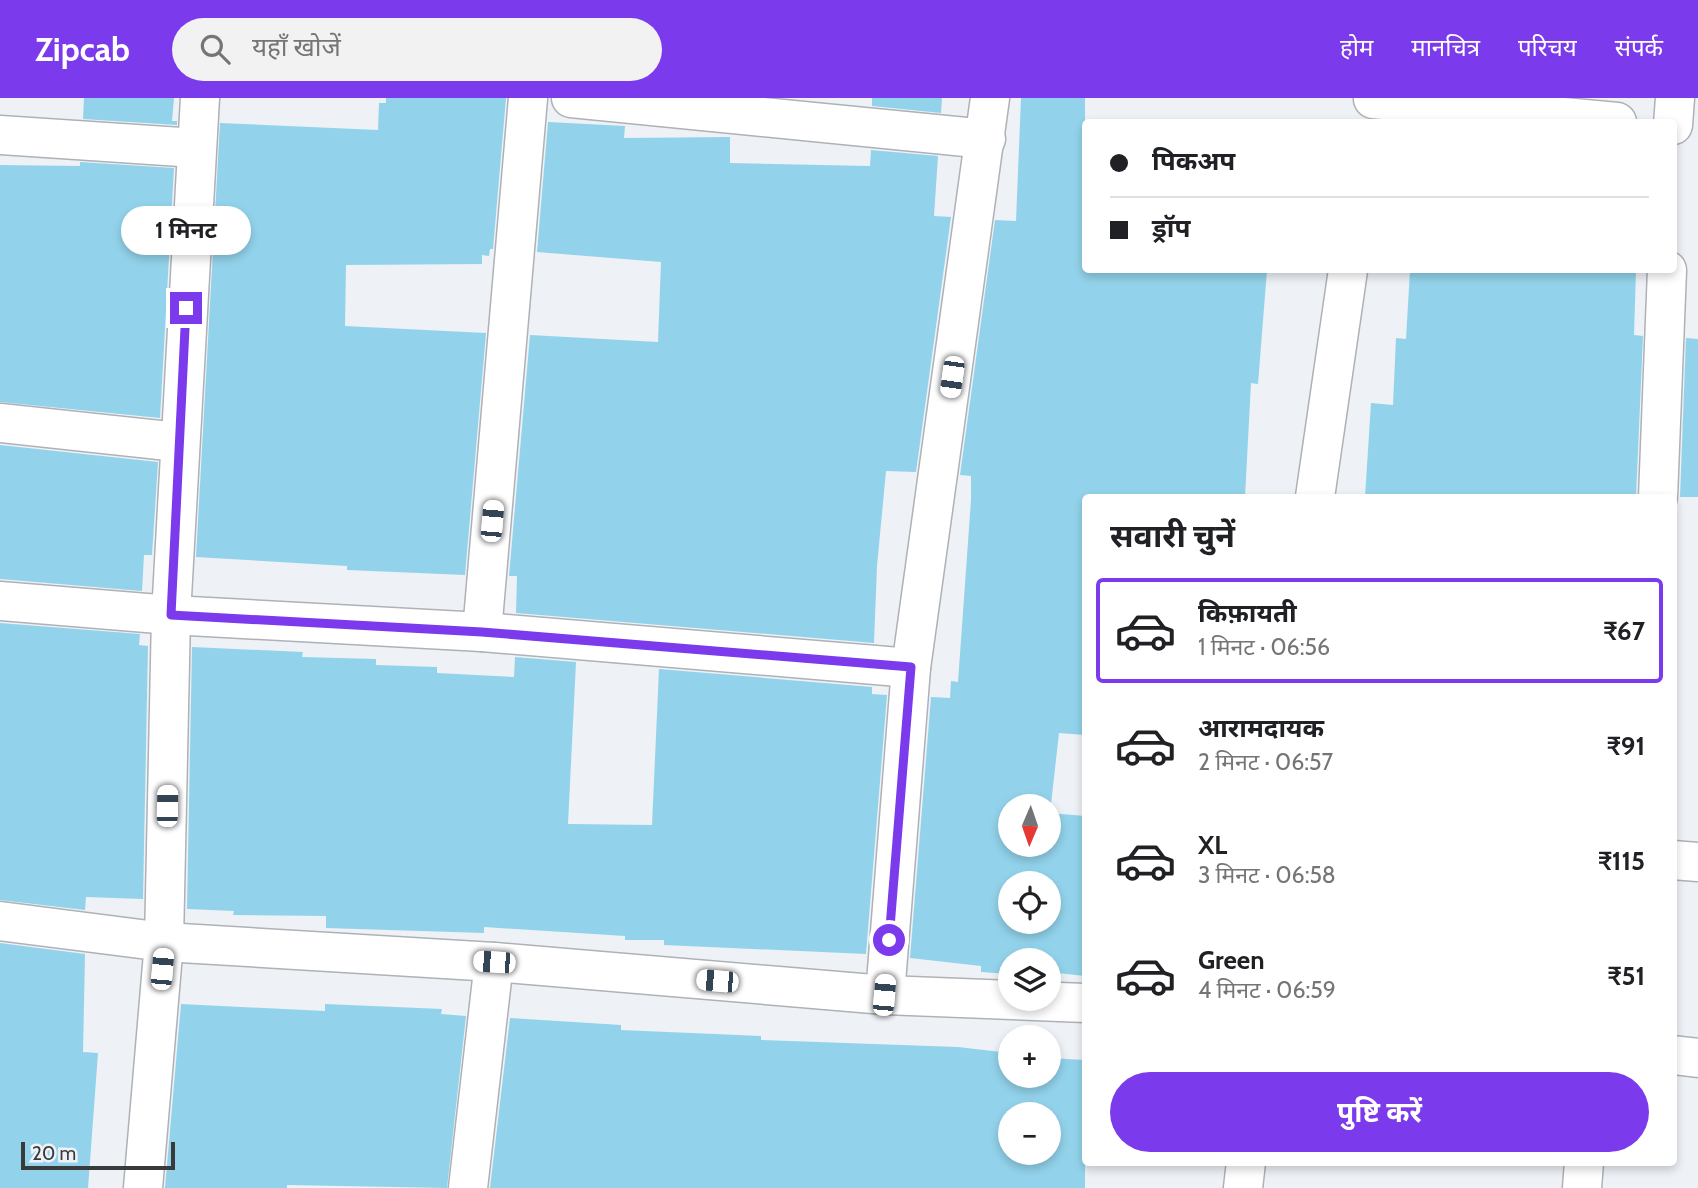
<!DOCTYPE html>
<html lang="hi">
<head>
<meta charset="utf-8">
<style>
	:root { --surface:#fff; --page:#f2f2f2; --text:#202124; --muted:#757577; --line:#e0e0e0; --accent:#7c3aed }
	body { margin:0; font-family:Cabin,"Noto Sans Devanagari",sans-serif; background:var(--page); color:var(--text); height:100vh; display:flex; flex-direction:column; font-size:26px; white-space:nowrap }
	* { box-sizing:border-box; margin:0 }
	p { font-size:23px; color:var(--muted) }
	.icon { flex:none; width:38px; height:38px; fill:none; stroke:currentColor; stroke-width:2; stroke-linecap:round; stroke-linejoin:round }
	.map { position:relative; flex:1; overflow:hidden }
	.panel { position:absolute; left:1082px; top:396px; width:595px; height:672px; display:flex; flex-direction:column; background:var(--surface); border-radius:7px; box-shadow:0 4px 10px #0003 }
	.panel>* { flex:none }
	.guide { position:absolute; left:1082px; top:21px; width:595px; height:154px; border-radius:7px; box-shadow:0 4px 10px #0003; display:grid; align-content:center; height:154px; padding:0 28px; background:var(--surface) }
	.needle { width:46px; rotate:182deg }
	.buttons { position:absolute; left:998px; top:696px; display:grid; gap:14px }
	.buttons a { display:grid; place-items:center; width:63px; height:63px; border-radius:50%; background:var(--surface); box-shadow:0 4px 10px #0003; font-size:35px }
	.scale { position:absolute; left:21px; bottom:18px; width:154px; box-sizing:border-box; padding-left:7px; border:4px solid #393a3c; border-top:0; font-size:19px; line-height:24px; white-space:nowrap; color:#393a3c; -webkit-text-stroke:5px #eef1f6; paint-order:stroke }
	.end { position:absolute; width:32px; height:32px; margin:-16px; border:9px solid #7c3aed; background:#fff; box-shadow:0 0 0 4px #fff }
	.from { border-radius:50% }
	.bubble { position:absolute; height:49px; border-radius:24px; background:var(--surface); box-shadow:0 4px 10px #0003; font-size:23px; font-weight:700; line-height:49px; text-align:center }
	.car { position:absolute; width:21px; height:42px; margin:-21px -10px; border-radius:9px; box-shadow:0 0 5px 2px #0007; background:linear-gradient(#fff 24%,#345 0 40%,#fff 0 76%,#345 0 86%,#fff 0) }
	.guide b { display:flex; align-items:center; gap:24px; height:66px; font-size:26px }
	.guide b+b { border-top:2px solid var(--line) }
	.guide i { width:18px; height:18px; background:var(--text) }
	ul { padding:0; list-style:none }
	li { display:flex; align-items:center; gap:21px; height:105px; margin:0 14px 10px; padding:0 14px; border:4px solid transparent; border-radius:7px }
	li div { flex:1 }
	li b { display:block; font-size:26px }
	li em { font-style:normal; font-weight:700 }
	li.on { border-color:var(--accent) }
	li>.icon { width:63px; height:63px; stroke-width:1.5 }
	h2 { padding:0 28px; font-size:32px; line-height:84px }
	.cta { display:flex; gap:14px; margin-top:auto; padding:14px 28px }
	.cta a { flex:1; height:80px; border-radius:42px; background:var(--accent); color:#fff; font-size:28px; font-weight:700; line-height:80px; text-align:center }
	header { display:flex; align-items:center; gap:42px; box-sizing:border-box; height:98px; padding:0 35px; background:var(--accent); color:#fff }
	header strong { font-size:33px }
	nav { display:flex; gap:38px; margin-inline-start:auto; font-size:24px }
	.search { width:490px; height:63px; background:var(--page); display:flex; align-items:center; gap:18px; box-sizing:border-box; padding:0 24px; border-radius:38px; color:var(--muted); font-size:26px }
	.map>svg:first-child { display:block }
</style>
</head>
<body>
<header>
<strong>Zipcab</strong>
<div class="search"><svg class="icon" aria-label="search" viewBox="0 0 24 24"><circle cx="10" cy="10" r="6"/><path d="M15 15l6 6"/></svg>यहाँ खोजें</div>
<nav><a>होम</a><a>मानचित्र</a><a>परिचय</a><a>संपर्क</a></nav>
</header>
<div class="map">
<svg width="1698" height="1090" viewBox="0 0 1698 1090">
	<rect width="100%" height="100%" fill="#eef1f6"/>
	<g fill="#92d3eb" fill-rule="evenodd">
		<polygon points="84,0 174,0 172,23 177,23 177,27 83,21"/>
		<polygon points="386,0 506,0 493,151 490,151 489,158 482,157 482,166 346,167 345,228 486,235 465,477 347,472 347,468 196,459 220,25 378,32 379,5 386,5"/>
		<polygon points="872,0 942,0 941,15 872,8"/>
		<path d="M1021 0H1085V172H1267L1258 286 1251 285 1245 399H1085V637L1059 635 1050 715 1085 718V878L1048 874V863H1010V876L981 874V868L910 860 931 599 950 600 951 583 958 584 971 402V378L960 377 995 122 1016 123ZM1010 709H1048V747H1010ZM1010 786H1048V824H1010Z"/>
		<polygon points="548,24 625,28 624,40 730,39 730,65 870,68 871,52 938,58 934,118 951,119 916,374 886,373 877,468 874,545 516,515 517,478 509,478 530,237 658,244 661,164 537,154"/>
		<polygon points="80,64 174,70 160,320 0,304 0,67 80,68"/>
		<polygon points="1410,172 1636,172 1634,237 1643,238 1636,399 1365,399 1371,305 1393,307 1396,240 1406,241"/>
		<polygon points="1686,240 1698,241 1698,399 1680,399"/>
		<polygon points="0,347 158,364 152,457 144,457 142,493 0,481"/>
		<polygon points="0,525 140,536 139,547 148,548 143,801 86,799 85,812 0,802"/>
		<polygon points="192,549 303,554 302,559 376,561 376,567 437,569 437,575 514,579 515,559 576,564 568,726 652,727 659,571 872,589 872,596 887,597 866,856 664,847 664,842 625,842 625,838 484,829 484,835 326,830 326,818 233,817 234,813 187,811"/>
		<polygon points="0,845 85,856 83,954 98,955 88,1090 0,1090"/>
		<polygon points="181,906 325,913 325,906 442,911 441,916 466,918 447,1090 287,1087 287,1090 165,1090"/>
		<path d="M510 920 621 927V932L761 938V942L958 949 1010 955V978H1048V960L1085 962V1090H490ZM1010 1017H1048V1055H1010Z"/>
	</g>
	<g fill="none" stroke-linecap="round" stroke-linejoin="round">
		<defs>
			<g id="minor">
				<polyline points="571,0 986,41"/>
				<polyline points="1373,1 1617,24"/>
				<polyline points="1673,27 1675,0"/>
				<polyline points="0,37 196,50"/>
				<polyline points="0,325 178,344"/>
				<polyline points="1315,399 1348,172"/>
				<polyline points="1658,399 1667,172"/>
				<polyline points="0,503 171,517 482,534 911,570"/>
				<polyline points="482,534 528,0"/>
				<polyline points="1673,762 1698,764"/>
				<polyline points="0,823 164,844 494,864 885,897 1085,905"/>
				<polyline points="885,897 911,570 990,0"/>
				<polyline points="1673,957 1698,960"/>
				<polyline points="143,1090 164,844 171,517 200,0"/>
				<polyline points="468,1090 494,864"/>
				<polyline points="1243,1090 1246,1064"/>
				<polyline points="1582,1090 1584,1064"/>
			</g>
		</defs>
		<use href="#minor" stroke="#aeb1b5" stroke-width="41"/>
		<use href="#minor" stroke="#fff" stroke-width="38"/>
	</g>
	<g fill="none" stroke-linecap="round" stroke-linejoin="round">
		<polyline stroke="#7c3aed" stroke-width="9" points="186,210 171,517 482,534 911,569 889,842"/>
	</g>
</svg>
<div class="buttons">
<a><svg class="needle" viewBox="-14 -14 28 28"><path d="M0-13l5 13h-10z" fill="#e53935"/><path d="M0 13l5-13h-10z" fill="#757577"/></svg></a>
<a><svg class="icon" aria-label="locate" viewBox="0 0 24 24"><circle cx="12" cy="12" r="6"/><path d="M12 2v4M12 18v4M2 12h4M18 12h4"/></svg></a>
<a><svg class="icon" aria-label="layers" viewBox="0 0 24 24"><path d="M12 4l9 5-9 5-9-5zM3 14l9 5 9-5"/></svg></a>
<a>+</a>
<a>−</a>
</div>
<div class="scale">20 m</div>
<i class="end from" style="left:889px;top:842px"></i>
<i class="end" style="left:186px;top:210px"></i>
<div class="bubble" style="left:121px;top:108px;width:130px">1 मिनट</div>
<i class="car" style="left:952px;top:279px;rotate:188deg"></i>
<i class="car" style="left:492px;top:423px;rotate:5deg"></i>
<i class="car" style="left:167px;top:708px;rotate:1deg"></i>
<i class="car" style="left:494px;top:864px;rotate:274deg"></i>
<i class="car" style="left:162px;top:871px;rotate:5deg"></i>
<i class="car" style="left:717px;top:883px;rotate:275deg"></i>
<i class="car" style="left:884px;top:897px;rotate:5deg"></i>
<div class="guide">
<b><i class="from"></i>पिकअप</b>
<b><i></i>ड्रॉप</b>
</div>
<section class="panel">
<h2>सवारी चुनें</h2>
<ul>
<li class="on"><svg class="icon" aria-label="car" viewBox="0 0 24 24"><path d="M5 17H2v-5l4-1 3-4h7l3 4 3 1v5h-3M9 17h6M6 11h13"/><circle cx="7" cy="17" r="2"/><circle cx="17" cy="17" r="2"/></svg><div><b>किफ़ायती</b><p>1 मिनट · 06:56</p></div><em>₹67</em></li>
<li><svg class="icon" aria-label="car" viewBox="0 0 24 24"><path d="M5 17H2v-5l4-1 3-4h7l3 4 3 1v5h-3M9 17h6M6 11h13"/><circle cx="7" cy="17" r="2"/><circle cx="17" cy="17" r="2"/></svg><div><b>आरामदायक</b><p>2 मिनट · 06:57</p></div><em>₹91</em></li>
<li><svg class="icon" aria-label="car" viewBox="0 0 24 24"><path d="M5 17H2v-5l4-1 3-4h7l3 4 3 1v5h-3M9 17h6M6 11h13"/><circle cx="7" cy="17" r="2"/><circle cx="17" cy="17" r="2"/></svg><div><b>XL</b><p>3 मिनट · 06:58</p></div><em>₹115</em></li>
<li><svg class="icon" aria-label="car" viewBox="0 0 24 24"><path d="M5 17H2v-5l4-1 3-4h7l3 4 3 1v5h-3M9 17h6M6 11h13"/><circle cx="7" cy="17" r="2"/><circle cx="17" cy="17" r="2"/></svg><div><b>Green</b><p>4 मिनट · 06:59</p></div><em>₹51</em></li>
</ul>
<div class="cta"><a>पुष्टि करें</a></div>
</section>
</div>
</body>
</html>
